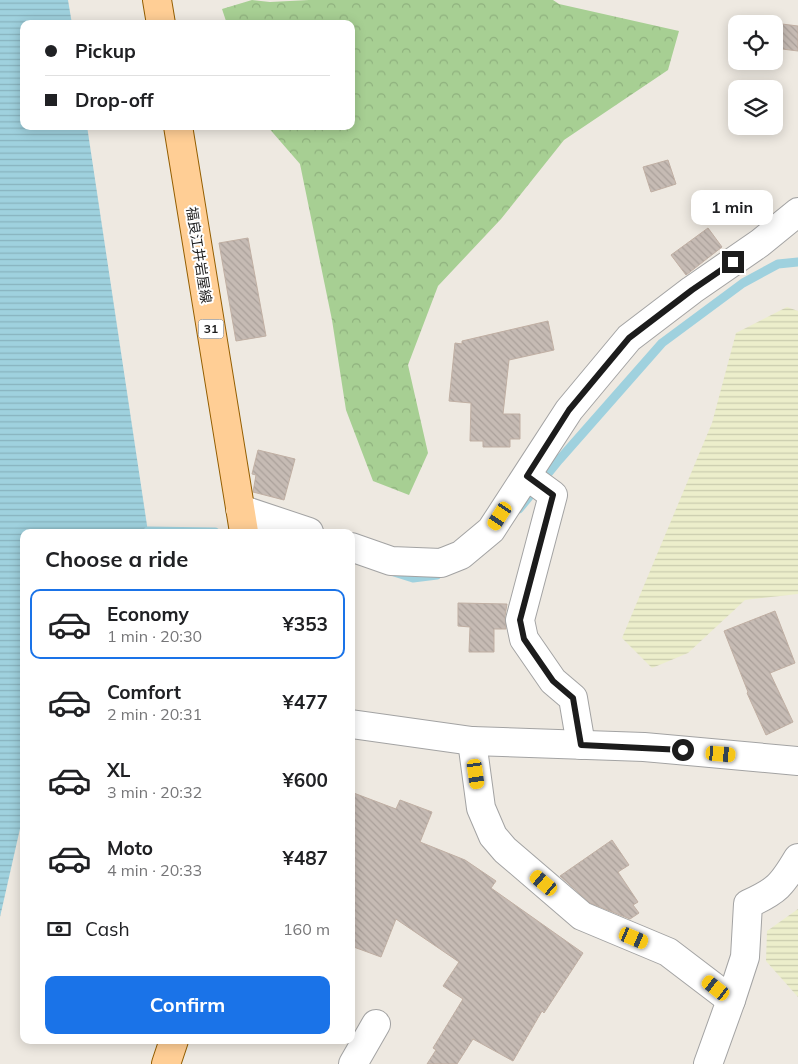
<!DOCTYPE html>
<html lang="en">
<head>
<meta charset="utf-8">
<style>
	:root { --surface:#fff; --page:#f6f6f6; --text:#202124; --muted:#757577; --line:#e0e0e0; --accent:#1a73e8 }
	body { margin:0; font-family:Mulish,"Noto Sans JP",sans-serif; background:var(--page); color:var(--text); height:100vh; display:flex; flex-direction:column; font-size:19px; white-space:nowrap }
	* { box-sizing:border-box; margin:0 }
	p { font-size:16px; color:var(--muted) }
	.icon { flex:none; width:28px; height:28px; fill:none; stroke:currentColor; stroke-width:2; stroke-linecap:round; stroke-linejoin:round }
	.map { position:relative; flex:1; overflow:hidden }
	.side { position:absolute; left:20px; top:529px; width:335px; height:515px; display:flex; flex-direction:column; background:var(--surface); border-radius:10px; box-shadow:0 2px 12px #0003 }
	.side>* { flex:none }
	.top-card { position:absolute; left:20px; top:20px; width:335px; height:110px; border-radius:10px; box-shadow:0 2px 12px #0003; display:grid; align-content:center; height:110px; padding:0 25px; background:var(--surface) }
	.fabs { position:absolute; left:728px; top:15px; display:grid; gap:10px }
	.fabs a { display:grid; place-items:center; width:55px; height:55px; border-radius:10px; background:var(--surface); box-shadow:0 2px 12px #0003; font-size:25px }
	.end { position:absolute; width:22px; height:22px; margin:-11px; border:6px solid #1c1c1c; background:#fff; box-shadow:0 0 0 2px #fff }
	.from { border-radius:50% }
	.bubble { position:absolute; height:35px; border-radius:10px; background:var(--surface); box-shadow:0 2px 12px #0003; font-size:16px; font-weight:700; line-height:35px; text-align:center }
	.car { position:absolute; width:15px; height:30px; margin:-15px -8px; border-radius:6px; box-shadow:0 0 4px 1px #0007; background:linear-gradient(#f5c518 24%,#345 0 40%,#f5c518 0 76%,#345 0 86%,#f5c518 0) }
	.top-card b { display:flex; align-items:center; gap:18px; height:48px; font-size:19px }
	.top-card b+b { border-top:1px solid var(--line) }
	.top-card i { width:12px; height:12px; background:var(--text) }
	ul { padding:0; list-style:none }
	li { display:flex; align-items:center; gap:15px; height:70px; margin:0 10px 8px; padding:0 15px; border:2px solid transparent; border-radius:10px }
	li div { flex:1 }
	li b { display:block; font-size:19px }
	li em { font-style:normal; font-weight:700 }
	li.current { border-color:var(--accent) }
	li>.icon { width:45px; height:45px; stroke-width:1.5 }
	h2 { padding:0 25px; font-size:22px; line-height:60px }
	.pay { display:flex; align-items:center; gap:12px; height:55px; padding:0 25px; font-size:19px }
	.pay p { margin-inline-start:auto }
	.button { display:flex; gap:10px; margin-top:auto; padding:10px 25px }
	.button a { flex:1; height:58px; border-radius:10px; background:var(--accent); color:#fff; font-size:20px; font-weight:700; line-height:58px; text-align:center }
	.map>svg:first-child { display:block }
</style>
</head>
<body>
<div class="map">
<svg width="798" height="1064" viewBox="0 0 798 1064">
	<defs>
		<pattern id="farmland-rules" width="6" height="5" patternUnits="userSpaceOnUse" patternTransform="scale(1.25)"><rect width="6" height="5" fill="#eceecb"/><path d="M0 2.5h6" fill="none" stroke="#caccae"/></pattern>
		<pattern id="forest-crowns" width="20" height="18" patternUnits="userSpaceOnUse" patternTransform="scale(1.25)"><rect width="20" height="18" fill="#a7cf93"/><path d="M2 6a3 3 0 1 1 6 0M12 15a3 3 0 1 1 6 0" fill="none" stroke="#8fb17e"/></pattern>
		<pattern id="water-rules" width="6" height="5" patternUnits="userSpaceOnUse" patternTransform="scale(1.25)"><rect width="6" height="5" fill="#9fd1de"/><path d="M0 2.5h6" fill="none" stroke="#88b3be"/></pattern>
		<pattern id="building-back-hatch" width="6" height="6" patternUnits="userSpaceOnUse" patternTransform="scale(1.25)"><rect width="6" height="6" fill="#c6bbb4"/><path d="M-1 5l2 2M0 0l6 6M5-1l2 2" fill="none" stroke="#aaa09a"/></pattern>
	</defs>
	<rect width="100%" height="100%" fill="#eee9e1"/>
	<g fill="url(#farmland-rules)">
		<polygon points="787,307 798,311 798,594 745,600 688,653 652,668 622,638 712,423 736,333"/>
		<polygon points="798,909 798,997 766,961 767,931"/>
	</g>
	<polygon fill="url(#forest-crowns)" points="252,0 270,2 309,0 553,0 559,4 679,31 668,70 564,140 501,219 438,286 408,365 428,453 409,495 373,481 346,410 332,320 300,164 267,126 351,126 351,24 227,24 222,9"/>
	<polygon fill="url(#water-rules)" points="0,0 68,0 72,24 24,24 24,126 87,126 148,532 24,532 24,811 0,917"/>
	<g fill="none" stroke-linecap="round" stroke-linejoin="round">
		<g stroke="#9fd1de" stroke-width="9">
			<polyline points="519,509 559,460 662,343 743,283 778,264 798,262"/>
			<polyline points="148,531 215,532"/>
			<polyline points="394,572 413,578 437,575"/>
		</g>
	</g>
	<g fill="url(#building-back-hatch)" stroke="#c0afa3">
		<polygon points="774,23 798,26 798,51 774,48"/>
		<polygon points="668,160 676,184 651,192 643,167"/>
		<polygon points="708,228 722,247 686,275 671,255"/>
		<polygon points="248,238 266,336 236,341 219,243"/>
		<polygon points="548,321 554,350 509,360 503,414 520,414 520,439 510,439 510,447 483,447 483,441 470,441 471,403 449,401 455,343 462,344 462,341"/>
		<polygon points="258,450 295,459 284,500 253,492 256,475 252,474"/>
		<polygon points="458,603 507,604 505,616 506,629 494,629 494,652 469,652 470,627 458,626"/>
		<polygon points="775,611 795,663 770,673 793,722 766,735 747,693 748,692 724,631"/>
		<polygon points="351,792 396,809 400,800 432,812 420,842 465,860 496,881 491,888 583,953 544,1013 542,1011 513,1061 473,1039 457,1064 427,1064 436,1050 433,1048 463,999 443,986 459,962 396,919 381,957 351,946"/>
		<polygon points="612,840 629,865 618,872 638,902 633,905 639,913 630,919 590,903 560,876"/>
	</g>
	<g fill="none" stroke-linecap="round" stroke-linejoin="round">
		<defs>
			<g id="minor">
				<polyline points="527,476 553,495 520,620 524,639 553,681 573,698 581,745"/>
				<polyline points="240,509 309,532"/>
				<polyline points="351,547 391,561 441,563 461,555 491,530 569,410 629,338 692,290 760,243 798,212"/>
				<polyline points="351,724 472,741 644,747 798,761"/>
				<polyline points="472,741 481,808 493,836 505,850 582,916 668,952 731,1000 708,1064"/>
				<path d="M731 1000 745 957 748 904C777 891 782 885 798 858"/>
				<polyline points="353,1064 376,1024"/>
			</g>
			<g id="major">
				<polyline points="157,0 161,24"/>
				<polyline points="178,126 244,532"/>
				<polyline points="166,1064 174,1040"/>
			</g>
		</defs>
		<use href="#minor" stroke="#a3a3a3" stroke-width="30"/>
		<use href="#major" stroke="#945e00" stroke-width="30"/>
		<use href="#minor" stroke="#fff" stroke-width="28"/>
		<use href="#major" stroke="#ffce95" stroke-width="28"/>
	</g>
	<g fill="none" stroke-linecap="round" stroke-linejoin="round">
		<polyline stroke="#1c1c1c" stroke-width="6" points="683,750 581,745 573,698 553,681 524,639 520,620 553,495 527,476 569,410 629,338 692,290 733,262"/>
	</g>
	<g text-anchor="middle" stroke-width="4" stroke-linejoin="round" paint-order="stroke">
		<rect fill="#fff" stroke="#606060" stroke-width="1" x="198.5" y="319.5" width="25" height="19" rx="4"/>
		<g font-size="12" font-weight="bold" fill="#1c1c1c">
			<text x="211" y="333">31</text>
		</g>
		<g font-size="14" fill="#1c1c1c" stroke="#fff">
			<text transform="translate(199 255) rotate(81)" y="5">福良江井岩屋線</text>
		</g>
	</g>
</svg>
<div class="fabs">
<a><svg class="icon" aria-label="locate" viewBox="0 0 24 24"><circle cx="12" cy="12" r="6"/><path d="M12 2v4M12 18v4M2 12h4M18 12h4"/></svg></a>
<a><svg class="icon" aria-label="layers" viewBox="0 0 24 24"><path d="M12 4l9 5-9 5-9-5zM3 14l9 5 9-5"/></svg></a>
</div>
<i class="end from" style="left:683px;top:750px"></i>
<i class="end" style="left:733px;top:262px"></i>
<div class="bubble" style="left:691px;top:190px;width:82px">1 min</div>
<i class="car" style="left:500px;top:516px;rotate:213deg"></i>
<i class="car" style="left:721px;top:754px;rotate:95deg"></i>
<i class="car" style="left:476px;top:774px;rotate:172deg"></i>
<i class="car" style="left:544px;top:883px;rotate:310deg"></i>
<i class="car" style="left:634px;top:938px;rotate:113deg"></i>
<i class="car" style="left:716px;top:988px;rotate:308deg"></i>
<div class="top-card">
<b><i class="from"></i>Pickup</b>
<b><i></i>Drop-off</b>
</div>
<section class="side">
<h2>Choose a ride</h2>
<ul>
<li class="current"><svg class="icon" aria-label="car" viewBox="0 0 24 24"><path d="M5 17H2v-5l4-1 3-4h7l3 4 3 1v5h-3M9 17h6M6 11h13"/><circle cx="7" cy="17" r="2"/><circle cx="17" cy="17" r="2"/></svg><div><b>Economy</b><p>1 min · 20:30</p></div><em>¥353</em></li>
<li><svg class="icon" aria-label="car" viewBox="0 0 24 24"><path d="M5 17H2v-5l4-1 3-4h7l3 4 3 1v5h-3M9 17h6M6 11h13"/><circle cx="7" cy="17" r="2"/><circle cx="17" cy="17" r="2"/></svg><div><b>Comfort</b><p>2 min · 20:31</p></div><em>¥477</em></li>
<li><svg class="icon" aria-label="car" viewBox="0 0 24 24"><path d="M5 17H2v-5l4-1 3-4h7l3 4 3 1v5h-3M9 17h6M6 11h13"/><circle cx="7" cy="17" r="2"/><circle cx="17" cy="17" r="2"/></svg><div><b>XL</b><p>3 min · 20:32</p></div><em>¥600</em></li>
<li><svg class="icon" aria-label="car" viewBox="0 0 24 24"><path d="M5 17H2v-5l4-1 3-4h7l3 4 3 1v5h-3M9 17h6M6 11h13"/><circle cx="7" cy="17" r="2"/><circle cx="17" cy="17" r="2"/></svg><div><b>Moto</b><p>4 min · 20:33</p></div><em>¥487</em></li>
</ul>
<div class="pay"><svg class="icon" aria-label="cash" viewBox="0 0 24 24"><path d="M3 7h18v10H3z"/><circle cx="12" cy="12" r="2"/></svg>Cash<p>160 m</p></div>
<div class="button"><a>Confirm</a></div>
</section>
</div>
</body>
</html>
